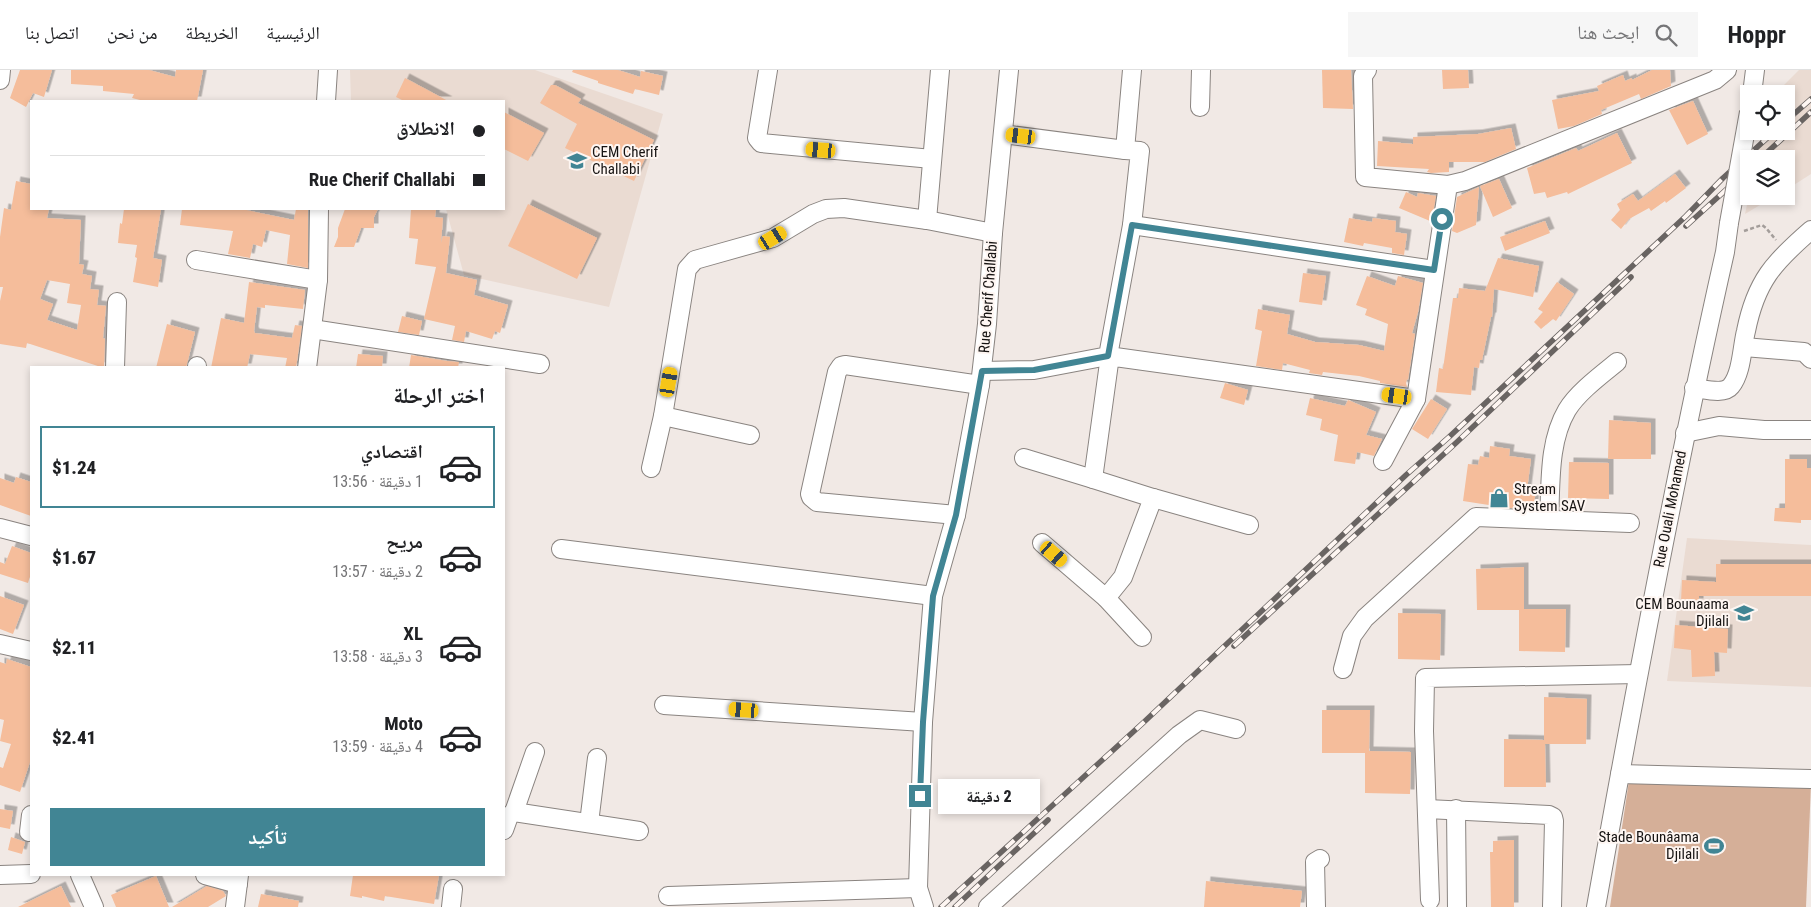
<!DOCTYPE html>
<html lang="ar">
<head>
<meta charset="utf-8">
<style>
	:root { --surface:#fff; --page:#f6f6f6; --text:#202124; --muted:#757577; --line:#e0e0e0; --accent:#418594 }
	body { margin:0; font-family:"Roboto Condensed","Noto Naskh Arabic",sans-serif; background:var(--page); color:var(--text); direction:rtl; height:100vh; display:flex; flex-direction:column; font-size:19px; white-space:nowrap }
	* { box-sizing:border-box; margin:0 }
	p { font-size:16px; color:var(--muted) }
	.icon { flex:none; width:28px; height:28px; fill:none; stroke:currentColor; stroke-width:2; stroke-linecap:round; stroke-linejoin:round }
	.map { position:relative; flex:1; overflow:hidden; direction:ltr }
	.drawer { position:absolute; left:30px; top:296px; width:475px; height:510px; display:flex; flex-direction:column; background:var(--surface); border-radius:0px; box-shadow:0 2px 8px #0003; direction:rtl }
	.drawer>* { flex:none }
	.banner { position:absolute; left:30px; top:30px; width:475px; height:110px; border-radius:0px; box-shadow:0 2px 8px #0003; direction:rtl; display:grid; align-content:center; height:110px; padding:0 20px; background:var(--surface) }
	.buttons { position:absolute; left:1740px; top:15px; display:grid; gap:10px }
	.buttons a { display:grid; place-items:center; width:55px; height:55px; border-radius:0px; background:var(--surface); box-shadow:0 2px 8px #0003; font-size:25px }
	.end { position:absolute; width:22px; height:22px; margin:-11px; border:6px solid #418594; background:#fff; box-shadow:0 0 0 2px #fff }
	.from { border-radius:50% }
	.bubble { position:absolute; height:35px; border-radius:0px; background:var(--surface); box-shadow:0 2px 8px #0003; font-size:16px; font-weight:800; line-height:35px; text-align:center; direction:rtl }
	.car { position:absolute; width:15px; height:30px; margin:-15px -8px; border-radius:6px; box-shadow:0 0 4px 1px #0007; background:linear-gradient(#f5c518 24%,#345 0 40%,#f5c518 0 76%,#345 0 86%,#f5c518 0) }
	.banner b { display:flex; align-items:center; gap:18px; height:48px; font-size:19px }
	.banner b+b { border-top:1px solid var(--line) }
	.banner i { width:12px; height:12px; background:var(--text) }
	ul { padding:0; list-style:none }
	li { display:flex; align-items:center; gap:15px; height:82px; margin:0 10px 8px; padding:0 10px; border:2px solid transparent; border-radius:0px }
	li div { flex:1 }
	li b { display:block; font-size:19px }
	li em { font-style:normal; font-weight:800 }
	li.active { border-color:var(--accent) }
	li>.icon { width:45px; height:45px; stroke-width:1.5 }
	h2 { padding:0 20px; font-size:22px; line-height:60px }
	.action { display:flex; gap:10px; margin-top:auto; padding:10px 20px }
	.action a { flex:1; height:58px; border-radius:0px; background:var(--accent); color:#fff; font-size:20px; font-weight:800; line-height:58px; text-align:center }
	header { display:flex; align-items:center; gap:30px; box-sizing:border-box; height:70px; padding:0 25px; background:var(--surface); border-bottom:1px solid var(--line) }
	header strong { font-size:24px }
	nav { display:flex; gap:28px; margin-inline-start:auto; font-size:18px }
	.search { width:350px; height:45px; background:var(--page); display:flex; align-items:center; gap:12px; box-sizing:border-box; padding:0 18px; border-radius:0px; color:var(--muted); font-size:19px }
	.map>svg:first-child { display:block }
</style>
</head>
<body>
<header>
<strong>Hoppr</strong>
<div class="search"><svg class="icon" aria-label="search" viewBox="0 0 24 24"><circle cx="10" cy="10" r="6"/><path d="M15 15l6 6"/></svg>ابحث هنا</div>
<nav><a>الرئيسية</a><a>الخريطة</a><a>من نحن</a><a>اتصل بنا</a></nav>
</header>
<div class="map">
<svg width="1811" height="837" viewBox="0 0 1811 837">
	<defs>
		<filter id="shadow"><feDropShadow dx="4.5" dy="-4.5" stdDeviation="0" flood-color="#0004"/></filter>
	</defs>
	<rect width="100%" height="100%" fill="#f1e9e5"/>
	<g fill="#eadbd2">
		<polygon points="350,0 535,0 663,44 609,237 464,205 446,139 504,139 504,31 351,31"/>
		<polygon points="1799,0 1811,0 1811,104 1786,120 1786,89 1756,89 1762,61 1786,61 1786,24 1775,24"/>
		<polygon points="1749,126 1775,126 1745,144"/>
		<polygon points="1687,468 1811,475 1811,617 1667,611"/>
	</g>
	<polygon fill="#d5af98" points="1629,711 1811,714 1806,837 1610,837"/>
	<g fill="#f5bd9b" fill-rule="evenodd" filter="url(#shadow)">
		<polygon points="20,0 52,0 44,27 33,23 26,37 10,28"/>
		<polygon points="71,0 149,0 175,7 176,0 203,0 197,31 144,31 132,28 134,24 103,21 103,16 71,14"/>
		<polygon points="573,0 618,0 640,7 641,1 663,6 659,25 635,19 633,24 598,13 598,11 572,2"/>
		<polygon points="1322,0 1351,0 1353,39 1323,38"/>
		<polygon points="1442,0 1468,0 1469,18 1443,19"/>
		<polygon points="1652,0 1670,0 1671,16 1641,29 1639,24 1601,40 1602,44 1574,56 1558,59 1552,30 1599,21 1597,16 1623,5 1625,11 1632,8 1632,10"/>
		<polygon points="405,8 448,31 404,31 396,27"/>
		<polygon points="551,15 555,15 581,29 578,33 654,70 634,111 565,78 577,54 540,33"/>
		<polygon points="1693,31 1708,64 1687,75 1669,40"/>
		<polygon points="504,42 544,63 528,91 504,79"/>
		<polygon points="1511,58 1516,79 1485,92 1449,92 1449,102 1431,103 1427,102 1429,99 1377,96 1378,71 1413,74 1413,67 1478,64"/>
		<polygon points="1617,63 1632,93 1568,124 1567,122 1547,128 1545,122 1534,124 1527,98 1576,78 1578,81"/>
		<polygon points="1675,104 1686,118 1666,133 1665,131 1651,141 1649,138 1629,149 1621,159 1611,150 1620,140 1617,134 1633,124 1638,131"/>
		<polygon points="1499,109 1512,138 1493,147 1480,116"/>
		<path d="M16 111 31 114V139H49L47 148 81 150 79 194 84 195 82 204 92 206 90 219 99 220 97 235 106 236 103 268 105 269 104 298 27 273 26 278 0 274V231L3 217H0V167L4 138 11 140ZM47 210 70 214 67 233 81 235 77 260 47 250 53 234 40 229Z"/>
		<polygon points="1479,117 1476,155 1457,163 1452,161 1457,127"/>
		<polygon points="1406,122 1417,127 1418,123 1436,126 1433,144 1430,151 1399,138"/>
		<polygon points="528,134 597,168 577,209 508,176"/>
		<polygon points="124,139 161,139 153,188 162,190 158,217 133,212 137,188 135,187 137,175 118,173 120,153 122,154"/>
		<polygon points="182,139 241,139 294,150 296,139 308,140 308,198 287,194 290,165 266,160 262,177 253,174 250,188 228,184 233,161 180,155"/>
		<polygon points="345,139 378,139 374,147 374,158 361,158 354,177 334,177 338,167 338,158"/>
		<polygon points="411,139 436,139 435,147 443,148 441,173 443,166 450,167 446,203 477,210 474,225 508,235 500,263 495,261 492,269 466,261 464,272 452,270 455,256 424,249 436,197 415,194 418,169 409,168"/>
		<polygon points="1349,148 1372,152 1373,148 1396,151 1395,162 1407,164 1404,185 1392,183 1392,178 1364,173 1363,176 1344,172"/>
		<polygon points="1545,151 1550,163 1505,181 1500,167"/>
		<polygon points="1498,188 1539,196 1533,227 1494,219 1492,247 1491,247 1482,290 1480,290 1479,298 1474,297 1471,325 1436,322 1439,298 1443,299 1453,228 1458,228 1459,218 1485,221"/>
		<polygon points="1303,203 1326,206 1322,235 1299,232"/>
		<polygon points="1367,206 1395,216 1398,206 1423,213 1418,242 1412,263 1415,264 1408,310 1407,309 1406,313 1407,317 1380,313 1380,311 1359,306 1323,302 1322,305 1309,303 1310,300 1283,293 1282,300 1256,296 1262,261 1255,259 1258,239 1290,245 1287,264 1315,272 1359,275 1384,281 1388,254 1365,245 1367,239 1356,235"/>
		<polygon points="249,212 305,220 303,239 265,235 265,238 257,237 254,261 255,263 292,268 295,255 302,256 296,298 285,298 287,288 250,284 247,298 211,298 221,248 244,253"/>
		<polygon points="1557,212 1574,224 1556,251 1553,249 1541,259 1534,252 1543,242 1538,239"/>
		<polygon points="402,246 422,251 419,265 398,262"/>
		<polygon points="167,254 195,262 186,298 156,298"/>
		<polygon points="358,284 383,286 382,298 356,298"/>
		<polygon points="411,285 447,291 459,292 458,298 409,298"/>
		<polygon points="1225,313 1248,320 1244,335 1220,328"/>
		<polygon points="1310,328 1345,336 1348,330 1376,342 1366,365 1382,369 1374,386 1357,382 1355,394 1334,391 1338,365 1320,360 1322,349 1306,345"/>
		<polygon points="1431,329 1447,339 1428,369 1412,359"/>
		<polygon points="1609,350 1651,353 1651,389 1608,389"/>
		<polygon points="1490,376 1510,379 1509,386 1531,389 1527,420 1536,421 1533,439 1508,438 1463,431 1468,394 1478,395 1480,386 1489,388"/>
		<polygon points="1785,389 1807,389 1807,398 1811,398 1811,450 1801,450 1801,453 1774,451 1775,438 1785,438"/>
		<polygon points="1569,392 1609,393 1609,429 1568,428"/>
		<polygon points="16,407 31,412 31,446 0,435 0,408 14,413"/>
		<polygon points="12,476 31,483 31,503 28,513 0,504 0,492 5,494"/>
		<polygon points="1716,494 1811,494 1811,526 1699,526 1699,533 1681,532 1682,510 1716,512"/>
		<polygon points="1524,497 1524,539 1566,539 1565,582 1519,581 1519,540 1477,540 1476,499"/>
		<polygon points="0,526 24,535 13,564 0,559"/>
		<polygon points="1398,543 1441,544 1440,590 1398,589"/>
		<polygon points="1675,555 1728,559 1727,583 1714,582 1715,606 1692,607 1691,580 1674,578"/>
		<polygon points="7,589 31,597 31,689 20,722 0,715 0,697 3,698 11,674 0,671 4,650 0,649 0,592 6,594"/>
		<polygon points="1544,627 1587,629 1586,674 1545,674 1546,717 1504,717 1504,669 1544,670"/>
		<polygon points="1322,640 1370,640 1369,681 1411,682 1410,724 1365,723 1365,683 1322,683"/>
		<polygon points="0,739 13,741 10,759 0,757"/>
		<polygon points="11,767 25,772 22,784 8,780"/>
		<polygon points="1514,770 1514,837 1491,837 1490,782 1493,782 1493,771"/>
		<polygon points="353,805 439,805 434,834 385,826 384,831 362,826 362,828 350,826"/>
		<polygon points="156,806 169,837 116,837 111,825"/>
		<polygon points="1206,811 1302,821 1300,837 1204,837"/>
		<polygon points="61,816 71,837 18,837"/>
		<polygon points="207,816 223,821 226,826 208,837 172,837"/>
		<polygon points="261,824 299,831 298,837 258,837"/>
	</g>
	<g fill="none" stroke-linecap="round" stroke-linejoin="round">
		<defs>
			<g id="minor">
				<polyline points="768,0 757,68 761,73 932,89"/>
				<polyline points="1367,0 1363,6 1365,107 1448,115"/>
				<polyline points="0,10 1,0"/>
				<polyline points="1752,24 1755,0"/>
				<polyline points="326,31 328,0"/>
				<polyline points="1200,37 1201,0"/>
				<polyline points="1003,64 1125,80 1132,0"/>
				<polyline points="927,150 940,0"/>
				<polyline points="1132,155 1434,200"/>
				<polyline points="196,190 318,210"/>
				<polyline points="312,259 540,294"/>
				<polyline points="1744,277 1804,282 1811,289"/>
				<polyline points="115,298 117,232"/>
				<polyline points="197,298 197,296"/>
				<polyline points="307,298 318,210 319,139"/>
				<polyline points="982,301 1034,300 1108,286 1132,155 1140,81 1125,80"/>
				<path d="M1694 318C1704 319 1724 325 1731 316 1742 303 1742 276 1746 261 1756 211 1774 192 1811 160"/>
				<polyline points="663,346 750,365"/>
				<polyline points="1685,363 1719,356 1764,360 1811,360"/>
				<polyline points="1024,388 1093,409 1109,293 1108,286 1416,329"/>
				<polyline points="1383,391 1416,329 1448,115 1465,111 1715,10 1727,0"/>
				<polyline points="651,398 663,346 687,199 695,190 773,168 813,144 826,139 844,138 927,150 993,163"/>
				<polyline points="1153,428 1249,455"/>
				<polyline points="956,445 817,432 811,427 810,424 837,302 841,296 845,295 980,315"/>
				<path d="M1549 450C1551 415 1548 372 1567 340 1577 323 1601 305 1617 292"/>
				<polyline points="0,458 31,466"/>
				<polyline points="1042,473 1106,528 1123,507 1153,428 1093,409"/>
				<polyline points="561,479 933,526"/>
				<polyline points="1106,528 1142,567"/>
				<polyline points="0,574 31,581"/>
				<polyline points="1343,599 1352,566 1365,548 1476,447 1630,453"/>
				<polyline points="664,635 923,652"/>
				<polyline points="1620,704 1811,709"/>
				<polyline points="1427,739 1549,745 1553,747 1554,751 1552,837"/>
				<polyline points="1456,739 1457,837"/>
				<polyline points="514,742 535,682"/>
				<polyline points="589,753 597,688"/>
				<polyline points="504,760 509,746 514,742 639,761"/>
				<polyline points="29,762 31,745"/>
				<polyline points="0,805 31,804"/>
				<polyline points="80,805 94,837"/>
				<polyline points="205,805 238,814"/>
				<polyline points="668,826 918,818"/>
				<polyline points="1430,830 1424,661 1425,608 1638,604"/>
				<polyline points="235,837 239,805"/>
				<polyline points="451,837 453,819"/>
				<polyline points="924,837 918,818 923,652 933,526 956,445 980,315 987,254 993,163 1009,0"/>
				<polyline points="988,837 1179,665 1200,650 1236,659"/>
				<polyline points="1316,837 1315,792 1320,789"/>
				<path d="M1596 837C1635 618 1676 399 1725 182L1729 153"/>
			</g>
		</defs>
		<use href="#minor" stroke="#8a8480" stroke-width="20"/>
		<polyline stroke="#a39d9a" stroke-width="2.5" stroke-dasharray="4 2.5" stroke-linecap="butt" points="1744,161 1762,155 1766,158 1776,170"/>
		<use href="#minor" stroke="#fff" stroke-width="18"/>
		<defs>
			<g id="rail">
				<polyline points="1786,51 1811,29"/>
				<polyline points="1760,89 1811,42"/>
				<polyline points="1686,156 1749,99"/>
				<polyline points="1234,576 1457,372 1631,207"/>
				<polyline points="941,837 1144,652 1406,405 1449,367 1686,146 1723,108 1775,61"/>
				<polyline points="955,837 1048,750"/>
			</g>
		</defs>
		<use href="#rail" stroke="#696462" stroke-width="5.5"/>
		<use href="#rail" stroke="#fef6f2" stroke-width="4" stroke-dasharray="11" stroke-linecap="butt"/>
		<defs>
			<polyline id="minor-bridge" points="1729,153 1749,42"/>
		</defs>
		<use href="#minor-bridge" stroke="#8a8480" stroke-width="20" stroke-linecap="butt"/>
		<use href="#minor-bridge" stroke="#fff" stroke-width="18"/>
	</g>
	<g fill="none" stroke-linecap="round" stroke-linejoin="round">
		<polyline stroke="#418594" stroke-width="6" points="920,726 923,652 933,526 956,445 982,301 1034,300 1108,286 1132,155 1434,200 1442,149"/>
	</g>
	<defs>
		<symbol id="school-bare" viewBox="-9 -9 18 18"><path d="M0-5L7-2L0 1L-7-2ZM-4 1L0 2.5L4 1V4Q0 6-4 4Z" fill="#418594" stroke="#fef6f2" stroke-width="2.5" paint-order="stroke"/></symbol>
		<symbol id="shop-bare" viewBox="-9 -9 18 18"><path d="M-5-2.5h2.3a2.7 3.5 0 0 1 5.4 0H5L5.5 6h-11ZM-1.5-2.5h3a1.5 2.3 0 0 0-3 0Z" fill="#418594" stroke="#fef6f2" stroke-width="2.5" paint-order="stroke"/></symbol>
		<symbol id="stadium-bare" viewBox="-9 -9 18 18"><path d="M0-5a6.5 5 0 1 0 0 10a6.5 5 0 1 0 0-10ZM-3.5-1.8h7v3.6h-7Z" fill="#418594" stroke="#fef6f2" stroke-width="2.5" paint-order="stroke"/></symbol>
	</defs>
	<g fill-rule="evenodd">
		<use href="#school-bare" x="563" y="77" width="28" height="28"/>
		<use href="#shop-bare" x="1485" y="414" width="28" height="28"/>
		<use href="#school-bare" x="1730" y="529" width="28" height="28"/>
		<use href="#stadium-bare" x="1700" y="762" width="28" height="28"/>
	</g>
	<g text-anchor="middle" stroke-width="4" stroke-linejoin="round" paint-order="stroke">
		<g font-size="15" fill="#161312" stroke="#fef6f2" text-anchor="start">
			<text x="592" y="87">CEM Cherif<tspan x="592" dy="17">Challabi</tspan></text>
			<text x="1514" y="424">Stream<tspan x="1514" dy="17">System SAV</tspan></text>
			<text x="1729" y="539" text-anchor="end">CEM Bounaama<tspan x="1729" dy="17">Djilali</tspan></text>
			<text x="1699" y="772" text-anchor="end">Stade Bounâama<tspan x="1699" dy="17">Djilali</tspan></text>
		</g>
		<g font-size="15" fill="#161312" stroke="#fef6f2">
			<text transform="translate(988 227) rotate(-86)" y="5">Rue Cherif Challabi</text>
			<text transform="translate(1670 439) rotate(-79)" y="5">Rue Ouali Mohamed</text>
		</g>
	</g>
</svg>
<div class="buttons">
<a><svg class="icon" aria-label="locate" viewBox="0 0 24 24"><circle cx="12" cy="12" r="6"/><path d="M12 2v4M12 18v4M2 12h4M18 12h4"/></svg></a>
<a><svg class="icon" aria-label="layers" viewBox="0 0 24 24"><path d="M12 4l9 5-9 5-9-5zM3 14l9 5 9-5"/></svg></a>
</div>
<i class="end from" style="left:1442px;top:149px"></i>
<i class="end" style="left:920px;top:726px"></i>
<div class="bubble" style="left:938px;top:709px;width:102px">2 دقيقة</div>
<i class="car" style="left:1021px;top:66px;rotate:277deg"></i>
<i class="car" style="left:821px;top:80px;rotate:275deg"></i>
<i class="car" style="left:773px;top:168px;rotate:59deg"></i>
<i class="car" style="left:669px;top:312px;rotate:10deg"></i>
<i class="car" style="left:1397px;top:326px;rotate:278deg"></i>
<i class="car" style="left:1054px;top:484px;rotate:131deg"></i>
<i class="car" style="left:744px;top:640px;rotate:274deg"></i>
<div class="banner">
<b><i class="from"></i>الانطلاق</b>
<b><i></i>Rue Cherif Challabi</b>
</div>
<section class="drawer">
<h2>اختر الرحلة</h2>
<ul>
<li class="active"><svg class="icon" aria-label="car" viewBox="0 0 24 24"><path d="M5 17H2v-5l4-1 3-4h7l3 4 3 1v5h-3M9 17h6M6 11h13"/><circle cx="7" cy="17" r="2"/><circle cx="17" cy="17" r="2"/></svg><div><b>اقتصادي</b><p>1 دقيقة · 13:56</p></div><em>$1.24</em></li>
<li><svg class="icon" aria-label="car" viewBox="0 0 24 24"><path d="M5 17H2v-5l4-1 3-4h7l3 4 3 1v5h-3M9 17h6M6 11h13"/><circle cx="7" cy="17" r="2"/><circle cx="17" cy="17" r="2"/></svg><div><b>مريح</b><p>2 دقيقة · 13:57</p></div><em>$1.67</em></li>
<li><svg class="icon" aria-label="car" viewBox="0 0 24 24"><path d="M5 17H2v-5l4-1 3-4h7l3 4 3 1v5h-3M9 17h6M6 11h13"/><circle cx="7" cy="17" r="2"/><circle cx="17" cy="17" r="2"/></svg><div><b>XL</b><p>3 دقيقة · 13:58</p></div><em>$2.11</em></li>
<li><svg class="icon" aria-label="car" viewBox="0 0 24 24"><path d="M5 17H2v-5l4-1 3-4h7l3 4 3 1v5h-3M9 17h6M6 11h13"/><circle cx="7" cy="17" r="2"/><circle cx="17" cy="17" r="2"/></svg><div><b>Moto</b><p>4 دقيقة · 13:59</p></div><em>$2.41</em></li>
</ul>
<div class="action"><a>تأكيد</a></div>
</section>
</div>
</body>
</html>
